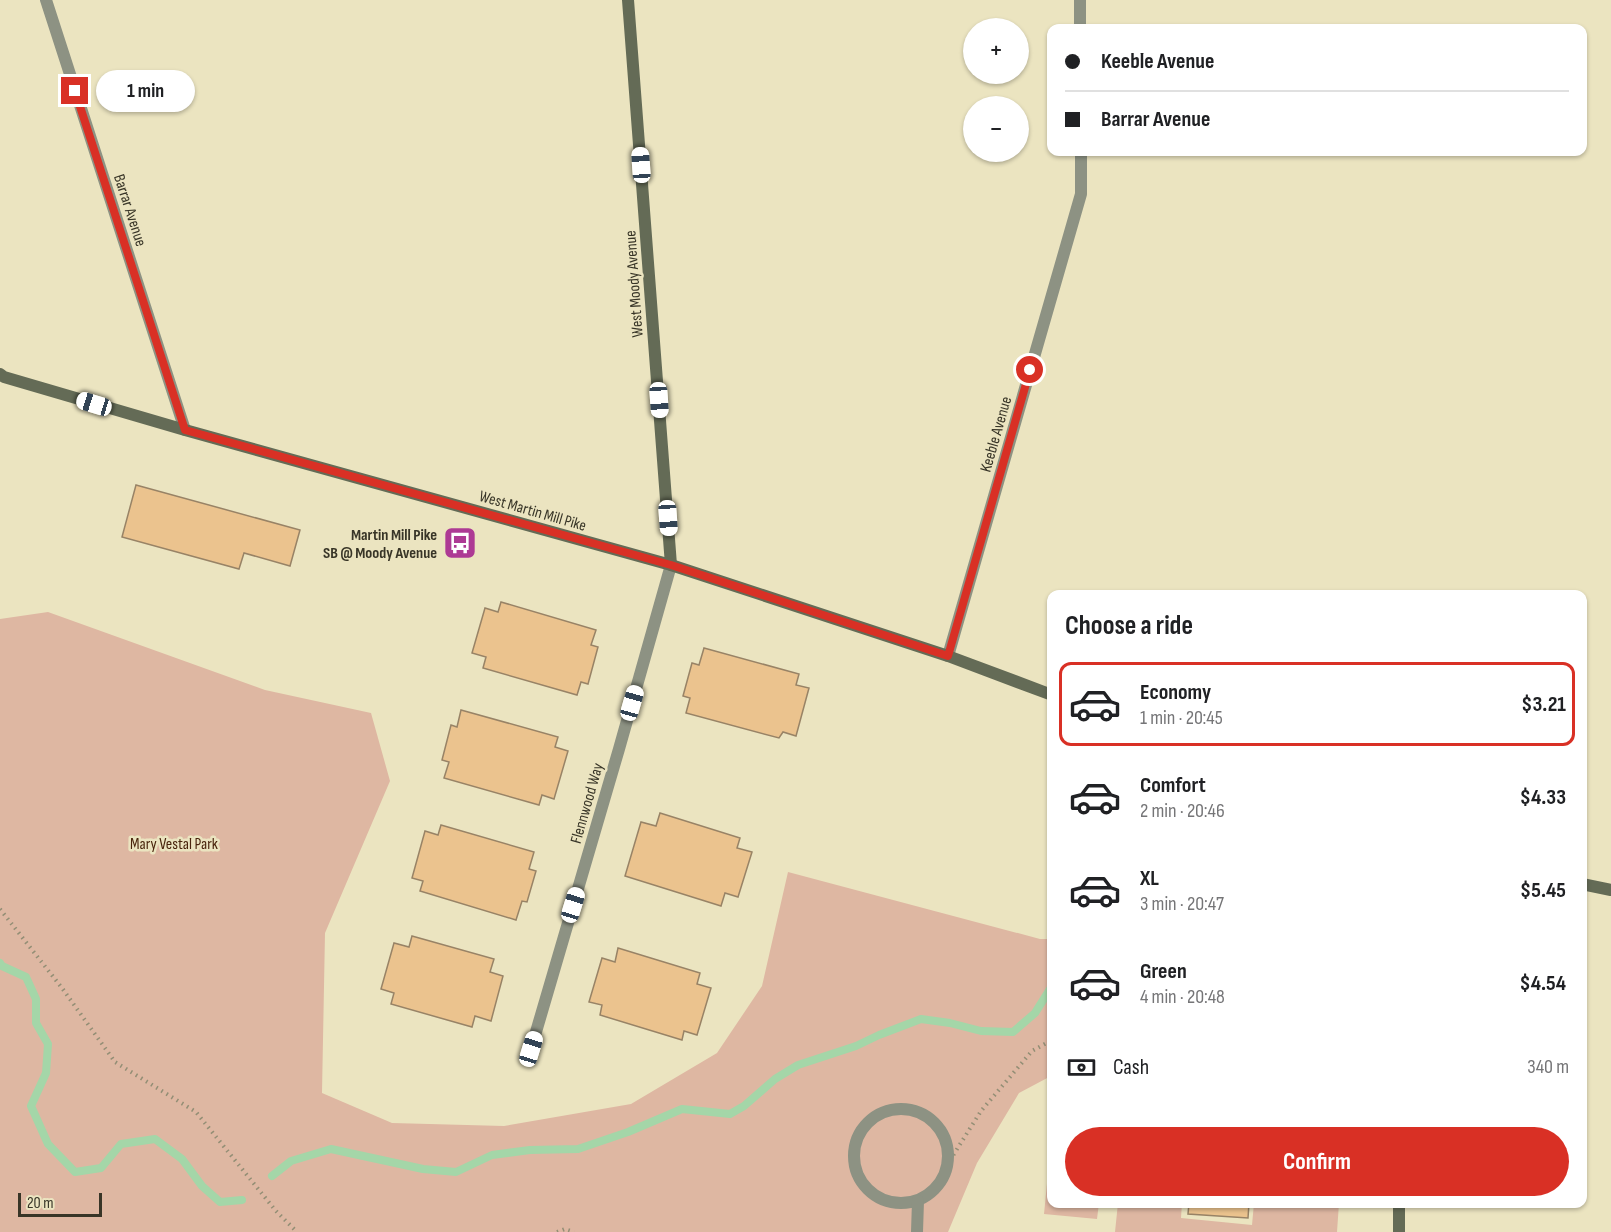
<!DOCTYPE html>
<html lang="en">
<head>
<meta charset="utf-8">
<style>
	:root { --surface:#fff; --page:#f6f6f6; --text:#202124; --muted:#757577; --line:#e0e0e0; --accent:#d93025 }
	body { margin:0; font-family:"Sofia Sans Condensed",sans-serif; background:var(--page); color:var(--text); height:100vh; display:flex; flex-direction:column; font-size:22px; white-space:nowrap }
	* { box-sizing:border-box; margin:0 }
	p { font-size:20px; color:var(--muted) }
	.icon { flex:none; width:33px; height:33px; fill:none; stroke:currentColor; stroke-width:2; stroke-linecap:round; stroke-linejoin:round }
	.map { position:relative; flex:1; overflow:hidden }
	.drawer { position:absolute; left:1047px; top:590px; width:540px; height:618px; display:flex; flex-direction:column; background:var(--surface); border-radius:12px; box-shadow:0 2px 4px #0004 }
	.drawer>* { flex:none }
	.banner { position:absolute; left:1047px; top:24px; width:540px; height:132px; border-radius:12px; box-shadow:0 2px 4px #0004; display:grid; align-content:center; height:132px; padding:0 18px; background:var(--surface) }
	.tools { position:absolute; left:963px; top:18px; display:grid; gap:12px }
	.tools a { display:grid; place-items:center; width:66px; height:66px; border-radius:50%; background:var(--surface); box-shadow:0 2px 4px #0004; font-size:30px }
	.scale { position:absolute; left:18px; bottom:15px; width:84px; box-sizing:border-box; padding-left:6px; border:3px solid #383527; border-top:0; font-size:16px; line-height:21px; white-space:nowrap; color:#383527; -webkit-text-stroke:4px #ebe4c0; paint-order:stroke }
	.end { position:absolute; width:27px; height:27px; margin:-14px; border:8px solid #d93025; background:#fff; box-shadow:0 0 0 3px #fff }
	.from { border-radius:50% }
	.bubble { position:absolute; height:42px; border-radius:21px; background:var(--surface); box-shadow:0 2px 4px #0004; font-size:20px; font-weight:700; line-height:42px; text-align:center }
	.car { position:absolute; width:18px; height:36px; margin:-18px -9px; border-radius:8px; box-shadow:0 0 4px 2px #0007; background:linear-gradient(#fff 24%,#345 0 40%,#fff 0 76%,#345 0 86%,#fff 0) }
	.banner b { display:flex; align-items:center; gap:21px; height:57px; font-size:22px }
	.banner b+b { border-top:2px solid var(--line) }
	.banner i { width:15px; height:15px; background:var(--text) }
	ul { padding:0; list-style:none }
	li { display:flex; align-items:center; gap:18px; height:84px; margin:0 12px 9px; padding:0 6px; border:3px solid transparent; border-radius:12px }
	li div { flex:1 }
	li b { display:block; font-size:22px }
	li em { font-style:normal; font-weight:700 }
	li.current { border-color:var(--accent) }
	li>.icon { width:54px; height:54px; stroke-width:1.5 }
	h2 { padding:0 18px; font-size:27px; line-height:72px }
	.pay { display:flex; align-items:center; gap:15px; height:66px; padding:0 18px; font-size:22px }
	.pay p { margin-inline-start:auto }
	.primary-button { display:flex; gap:12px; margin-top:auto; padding:12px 18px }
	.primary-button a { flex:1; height:69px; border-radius:36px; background:var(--accent); color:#fff; font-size:24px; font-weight:700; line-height:69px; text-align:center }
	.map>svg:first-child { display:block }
</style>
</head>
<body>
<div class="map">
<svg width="1611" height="1232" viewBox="0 0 1611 1232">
	<rect width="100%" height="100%" fill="#ebe4c0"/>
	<g fill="#deb7a2">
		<polygon points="48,612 265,690 371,713 390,781 325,933 322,1093 392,1123 504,1126 631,1104 717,1053 762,986 788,872 1040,939 1051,939 1051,1076 1019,1093 977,1163 948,1232 0,1232 0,619"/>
		<polygon points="1051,1143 1052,1203 1099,1203 1097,1219 1044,1214"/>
		<polygon points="1118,1203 1182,1203 1181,1218 1252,1225 1254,1203 1339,1203 1337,1232 1115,1232"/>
	</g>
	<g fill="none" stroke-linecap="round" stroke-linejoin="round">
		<g stroke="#a4d6a8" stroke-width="8">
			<polyline points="0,963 2,966 26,977 36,999 36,1023 48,1044 46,1073 31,1106 48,1144 75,1172 101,1168 121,1144 155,1139 182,1159 202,1186 220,1202 242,1200"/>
			<polyline points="272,1176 291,1161 331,1149 423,1169 456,1172 492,1155 530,1150 578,1149 628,1132 682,1109 730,1114 744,1106 775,1079 798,1065 856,1046 879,1035 921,1019 950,1023 981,1031 1013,1032 1035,1013 1052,986"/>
		</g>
	</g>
	<g fill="#ebc38e" stroke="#988366" stroke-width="1.5">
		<polygon points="136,485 300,530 290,566 244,553 239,569 122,537"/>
		<polygon points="501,602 596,630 591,645 598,647 588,684 581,682 577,695 483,668 486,657 472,653 485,608 498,612"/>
		<polygon points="704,648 799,674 796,685 809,688 796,736 783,732 779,738 686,713 690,698 683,696 692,663 699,665"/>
		<polygon points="461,710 558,737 555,747 568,751 554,799 542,795 539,805 444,778 449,762 442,760 451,725 457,727"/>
		<polygon points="660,813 740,838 737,848 752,852 738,897 725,893 721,906 625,876 641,822 656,826"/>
		<polygon points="441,825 534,852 529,869 536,871 527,902 522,901 516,920 420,891 423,881 412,878 425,831 438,835"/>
		<polygon points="412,936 494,959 490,972 503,976 491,1021 475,1016 472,1027 391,1004 394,993 381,989 394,943 409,947"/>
		<polygon points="618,948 700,973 697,984 711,988 697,1035 684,1031 682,1040 600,1015 602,1005 589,1002 602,958 615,962"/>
		<polygon points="1189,1203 1249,1203 1248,1218 1188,1214"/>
	</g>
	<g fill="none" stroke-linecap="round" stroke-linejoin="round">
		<g stroke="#938e75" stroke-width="4" stroke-dasharray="1.5 4.5" stroke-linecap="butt">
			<polyline points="0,909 62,988 115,1062 196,1112 276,1211 297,1232"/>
			<polyline points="947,1165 981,1111 1032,1051 1052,1040"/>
			<polyline points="557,1232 565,1229 574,1232"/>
		</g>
		<g stroke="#8d9283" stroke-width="12">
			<polyline points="46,0 185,430"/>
			<polyline points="1080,0 1080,28"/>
			<polyline points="948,656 1081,194 1081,152"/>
			<polyline points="531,1049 619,749 671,565"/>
			<circle cx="901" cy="1156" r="47"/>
			<polyline points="917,1232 918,1201"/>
		</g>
		<g stroke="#646b56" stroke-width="12">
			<polyline points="628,0 671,565"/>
			<polyline points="0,374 4,377 185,430 671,565 948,656 1052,695"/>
			<polyline points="1582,884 1611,890"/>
			<polyline points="1399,1232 1399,1203"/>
		</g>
	</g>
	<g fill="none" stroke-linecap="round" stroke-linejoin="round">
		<polyline stroke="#d93025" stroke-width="8" points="75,91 185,430 671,565 948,656 1030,370"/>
	</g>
	<defs>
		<symbol id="bus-square" viewBox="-11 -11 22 22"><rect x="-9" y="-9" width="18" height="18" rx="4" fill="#ad3a94" stroke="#ebe4c0"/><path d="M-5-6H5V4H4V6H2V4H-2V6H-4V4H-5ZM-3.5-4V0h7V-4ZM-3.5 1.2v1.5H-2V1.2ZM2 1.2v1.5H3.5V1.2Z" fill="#fff"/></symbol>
	</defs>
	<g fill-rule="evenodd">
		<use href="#bus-square" x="441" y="524" width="38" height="38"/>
	</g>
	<g text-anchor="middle" stroke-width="5" stroke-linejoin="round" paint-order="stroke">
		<g font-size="16" fill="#383527" stroke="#ebe4c0">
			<text transform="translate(131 210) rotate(72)" y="6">Barrar Avenue</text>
			<text transform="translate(633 284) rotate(-94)" y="6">West Moody Avenue</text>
			<text transform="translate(995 434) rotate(-74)" y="6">Keeble Avenue</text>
			<text transform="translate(533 510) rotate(16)" y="6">West Martin Mill Pike</text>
			<text transform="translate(586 803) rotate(-74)" y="6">Flennwood Way</text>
		</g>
		<g font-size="16" font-weight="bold" fill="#383527" stroke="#ebe4c0" text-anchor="end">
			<text x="437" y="540">Martin Mill Pike<tspan x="437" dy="18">SB @ Moody Avenue</tspan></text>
		</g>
		<g font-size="16" fill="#49240c" stroke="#ebe4c0">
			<text x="174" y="849">Mary Vestal Park</text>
		</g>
	</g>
</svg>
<div class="tools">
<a>+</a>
<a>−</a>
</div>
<div class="scale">20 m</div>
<i class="end from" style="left:1030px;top:370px"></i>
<i class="end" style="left:75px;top:91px"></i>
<div class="bubble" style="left:96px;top:70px;width:99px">1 min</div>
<i class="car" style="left:641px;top:165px;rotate:356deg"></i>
<i class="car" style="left:659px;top:400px;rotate:176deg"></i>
<i class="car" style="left:94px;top:404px;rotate:287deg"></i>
<i class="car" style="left:668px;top:518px;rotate:176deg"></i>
<i class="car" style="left:632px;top:703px;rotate:16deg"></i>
<i class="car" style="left:573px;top:905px;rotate:17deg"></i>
<i class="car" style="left:531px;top:1049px;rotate:17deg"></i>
<div class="banner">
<b><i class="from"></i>Keeble Avenue</b>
<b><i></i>Barrar Avenue</b>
</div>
<section class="drawer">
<h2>Choose a ride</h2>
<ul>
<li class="current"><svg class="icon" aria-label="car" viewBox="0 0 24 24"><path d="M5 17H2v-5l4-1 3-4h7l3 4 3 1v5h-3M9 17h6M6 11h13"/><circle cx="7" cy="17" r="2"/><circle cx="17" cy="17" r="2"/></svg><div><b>Economy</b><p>1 min · 20:45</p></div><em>$3.21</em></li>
<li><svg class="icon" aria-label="car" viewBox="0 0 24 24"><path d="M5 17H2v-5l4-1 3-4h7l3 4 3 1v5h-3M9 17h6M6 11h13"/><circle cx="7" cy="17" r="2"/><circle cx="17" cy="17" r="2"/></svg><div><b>Comfort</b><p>2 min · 20:46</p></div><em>$4.33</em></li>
<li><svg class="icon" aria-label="car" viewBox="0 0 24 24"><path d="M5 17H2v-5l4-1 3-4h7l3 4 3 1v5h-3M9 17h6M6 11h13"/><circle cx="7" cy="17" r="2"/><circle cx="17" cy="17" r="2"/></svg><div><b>XL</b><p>3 min · 20:47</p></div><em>$5.45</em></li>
<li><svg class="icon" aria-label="car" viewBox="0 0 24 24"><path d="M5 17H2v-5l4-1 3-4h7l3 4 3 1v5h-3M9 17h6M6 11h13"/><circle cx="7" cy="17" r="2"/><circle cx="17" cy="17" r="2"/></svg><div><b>Green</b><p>4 min · 20:48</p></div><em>$4.54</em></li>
</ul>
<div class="pay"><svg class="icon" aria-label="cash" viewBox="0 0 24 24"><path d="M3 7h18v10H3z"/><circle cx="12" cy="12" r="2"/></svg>Cash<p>340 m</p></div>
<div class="primary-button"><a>Confirm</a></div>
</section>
</div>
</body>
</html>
